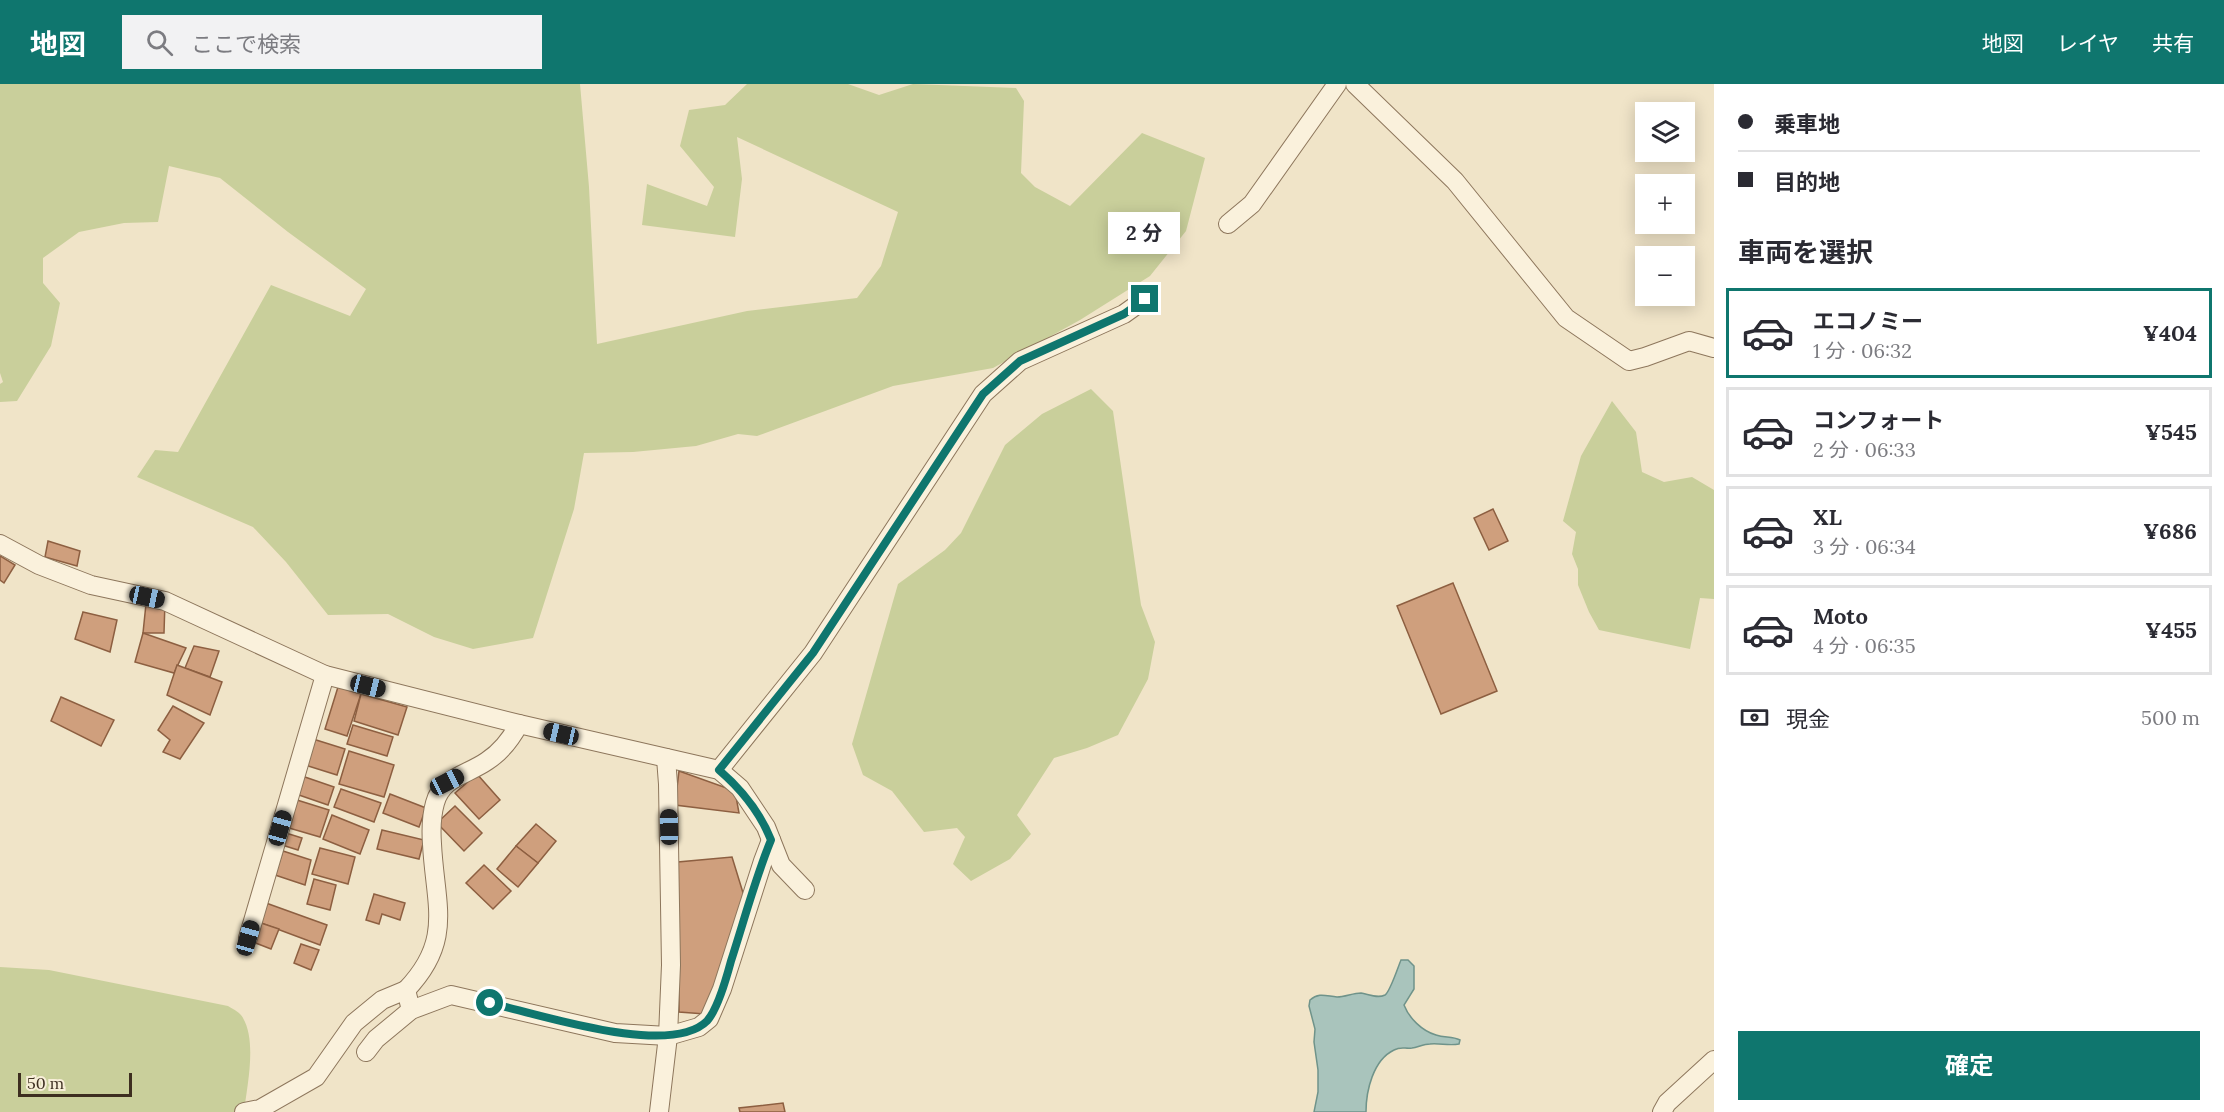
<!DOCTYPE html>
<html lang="ja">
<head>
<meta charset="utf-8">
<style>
	:root { --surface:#fff; --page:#f2f2f3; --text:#2b2b33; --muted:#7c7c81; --line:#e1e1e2; --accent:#0f766e }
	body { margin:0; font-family:Lora,"Noto Sans JP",serif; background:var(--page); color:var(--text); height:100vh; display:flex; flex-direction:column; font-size:22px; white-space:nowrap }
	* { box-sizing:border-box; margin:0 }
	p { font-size:20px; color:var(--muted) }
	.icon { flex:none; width:33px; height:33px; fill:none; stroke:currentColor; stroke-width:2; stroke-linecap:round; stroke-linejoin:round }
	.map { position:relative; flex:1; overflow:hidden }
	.details { display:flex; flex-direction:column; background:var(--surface); width:510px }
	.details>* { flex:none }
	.banner { display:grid; align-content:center; height:132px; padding:0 24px; background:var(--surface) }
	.tools { position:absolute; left:1635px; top:18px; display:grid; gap:12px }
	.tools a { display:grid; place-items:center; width:60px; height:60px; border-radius:0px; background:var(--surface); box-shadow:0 3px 15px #0003; font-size:30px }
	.scale { position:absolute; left:18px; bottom:15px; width:114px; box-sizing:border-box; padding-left:6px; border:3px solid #3d2e20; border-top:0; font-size:16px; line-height:21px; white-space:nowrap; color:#3d2e20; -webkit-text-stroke:4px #f7eed8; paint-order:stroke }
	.end { position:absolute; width:27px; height:27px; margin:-14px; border:8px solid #0f766e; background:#fff; box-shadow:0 0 0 3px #fff }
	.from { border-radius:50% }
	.bubble { position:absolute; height:42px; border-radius:0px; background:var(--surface); box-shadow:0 3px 15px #0003; font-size:20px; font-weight:700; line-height:42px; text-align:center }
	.car { position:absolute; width:18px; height:36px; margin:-18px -9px; border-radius:8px; box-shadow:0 0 4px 2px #0007; background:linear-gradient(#222 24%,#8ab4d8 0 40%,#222 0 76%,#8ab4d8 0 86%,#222 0) }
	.banner b { display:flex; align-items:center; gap:21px; height:57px; font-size:22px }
	.banner b+b { border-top:2px solid var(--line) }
	.banner i { width:15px; height:15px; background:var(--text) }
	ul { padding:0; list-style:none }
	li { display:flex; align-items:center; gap:18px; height:90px; margin:0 12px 9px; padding:0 12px; border:3px solid var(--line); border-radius:0px }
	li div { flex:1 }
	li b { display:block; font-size:22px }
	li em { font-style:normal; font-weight:700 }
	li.selected { border-color:var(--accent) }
	li>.icon { width:54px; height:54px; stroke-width:1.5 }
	h2 { padding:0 24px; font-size:27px; line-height:72px }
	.pay { display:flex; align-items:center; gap:15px; height:66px; padding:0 24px; font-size:22px }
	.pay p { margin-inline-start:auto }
	.primary-button { display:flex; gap:12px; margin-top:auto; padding:12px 24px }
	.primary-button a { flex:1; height:69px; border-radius:0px; background:var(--accent); color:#fff; font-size:24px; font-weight:700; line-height:69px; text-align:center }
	header { display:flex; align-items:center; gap:36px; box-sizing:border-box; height:84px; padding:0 30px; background:var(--accent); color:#fff }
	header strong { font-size:28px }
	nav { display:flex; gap:33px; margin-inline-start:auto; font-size:21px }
	.search { width:420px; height:54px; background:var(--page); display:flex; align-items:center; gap:15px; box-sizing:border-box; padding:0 21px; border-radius:0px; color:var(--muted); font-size:22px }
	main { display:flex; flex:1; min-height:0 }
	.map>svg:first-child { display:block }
</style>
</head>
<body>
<header>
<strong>地図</strong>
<div class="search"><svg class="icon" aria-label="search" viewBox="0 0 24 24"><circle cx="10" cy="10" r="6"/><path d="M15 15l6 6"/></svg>ここで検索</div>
<nav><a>地図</a><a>レイヤ</a><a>共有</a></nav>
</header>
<main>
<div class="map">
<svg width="1714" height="1028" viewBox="0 0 1714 1028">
	<rect width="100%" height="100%" fill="#f0e4c8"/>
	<g fill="#c9cf9b">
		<polygon points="0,0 580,0 589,103 597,260 747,227 857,214 881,182 898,128 737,53 742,95 735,153 642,141 647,100 707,122 714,103 680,62 689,26 725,21 747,0 848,0 879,11 913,0 1016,4 1024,17 1021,89 1035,103 1070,122 1142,49 1205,74 1186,147 1150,192 1080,236 993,284 893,302 757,352 738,350 696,362 633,368 584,369 574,425 533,554 473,565 434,553 388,530 328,531 286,478 253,443 137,393 155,366 178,368 271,201 350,232 366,205 288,148 220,94 169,82 158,138 124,139 79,148 43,174 43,199 60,219 51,262 17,317 0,318 0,300 3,298 0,289"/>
		<polygon points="1091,305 1113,327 1141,521 1155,558 1148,595 1118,651 1087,664 1054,674 1017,731 1031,750 1010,775 971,797 953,780 965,753 957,744 924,748 892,707 863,691 852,660 898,500 945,466 961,449 1005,361 1042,330"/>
		<polygon points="1612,317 1636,348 1642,388 1664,398 1692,393 1714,406 1714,515 1700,514 1690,565 1599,546 1589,528 1578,501 1578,485 1572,470 1576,448 1563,437 1581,372"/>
		<path d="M0 883 49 886 228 922C233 925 241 929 243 934 257 958 247 1002 244 1028H0Z"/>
	</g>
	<path fill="#a9c4bc" stroke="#6f938a" stroke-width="1.5" d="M1401 876H1408L1414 882V905L1404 921C1409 934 1422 947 1436 951 1445 954 1452 952 1460 956L1459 960C1449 962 1440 959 1430 960 1424 960 1418 963 1412 964 1405 965 1401 962 1394 966 1373 976 1366 1007 1366 1028H1314L1318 1008V986L1314 958 1315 945 1309 922 1310 916C1319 908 1326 912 1337 913 1345 913 1353 909 1361 909 1368 910 1377 915 1385 911 1390 908 1398 883 1401 876Z"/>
	<g fill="#cf9f7d" stroke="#8d5f41" stroke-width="1.5">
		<polygon points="1493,425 1508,457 1489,466 1474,434"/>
		<polygon points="48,457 80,467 77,482 45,473"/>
		<polygon points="0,472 15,481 4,499 0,496"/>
		<polygon points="1453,499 1497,607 1441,630 1397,522"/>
		<polygon points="165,517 164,549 143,549 146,520"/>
		<polygon points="83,528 117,536 110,568 75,555"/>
		<polygon points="143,549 186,564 174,589 135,578"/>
		<polygon points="194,562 219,567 210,593 185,584"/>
		<polygon points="177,581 222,598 210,631 167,611"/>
		<polygon points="338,603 361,610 347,652 325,645"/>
		<polygon points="361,610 407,623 398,651 354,637"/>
		<polygon points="61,613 114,636 101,662 51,637"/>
		<polygon points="173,622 204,639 180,675 163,668 170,656 158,646"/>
		<polygon points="353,641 393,653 387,672 347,660"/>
		<polygon points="313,655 345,665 337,691 305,681"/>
		<polygon points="349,667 394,681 384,713 339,700"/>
		<polygon points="679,687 735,707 739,729 675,721"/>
		<polygon points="477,690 500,716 479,735 455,709"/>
		<polygon points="302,692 334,703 328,721 296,710"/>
		<polygon points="341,705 381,719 374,738 334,723"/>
		<polygon points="390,710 426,724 419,743 383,729"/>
		<polygon points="297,716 329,726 320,753 289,744"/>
		<polygon points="455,722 482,749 464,767 437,739"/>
		<polygon points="332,731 369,746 360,770 323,755"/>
		<polygon points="536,740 556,757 538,779 516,762"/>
		<polygon points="382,746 424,756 419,775 377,765"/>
		<polygon points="286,749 302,754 298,766 282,761"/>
		<polygon points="516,762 538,779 518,803 497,785"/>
		<polygon points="320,764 355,773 348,800 312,790"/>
		<polygon points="283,767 311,776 305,801 275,791"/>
		<polygon points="732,773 744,812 705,930 679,928 678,778"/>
		<polygon points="484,781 511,807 493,825 466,799"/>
		<polygon points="314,795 336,801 330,826 307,820"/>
		<polygon points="374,810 405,819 400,836 382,830 379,840 366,836"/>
		<polygon points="266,819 327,841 320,861 261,839"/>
		<polygon points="261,839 279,845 271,865 253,858"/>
		<polygon points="301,860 319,866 311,886 294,879"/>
		<polygon points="783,1019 785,1028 740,1028 739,1024"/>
	</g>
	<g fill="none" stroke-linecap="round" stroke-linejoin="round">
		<defs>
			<g id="street">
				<polyline points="1355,0 1455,97 1566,234 1629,277 1645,273 1689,257 1714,264"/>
				<polyline points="1228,140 1252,120 1337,0"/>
				<polyline points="0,460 39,481 91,501 165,517 325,591 519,640 719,686 740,704 766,743 781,781 805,806"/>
				<polyline points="719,686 813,569 983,310 1020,277 1124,230 1145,215"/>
				<polyline points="248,854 325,591"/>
				<path d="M411 926 406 906C454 856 435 821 432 760 431 746 431 733 435 719 442 693 467 691 487 677 501 668 511 655 519 640"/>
				<polyline points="366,968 376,955 411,926 451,911 615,949 668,952 699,943 709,935 722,905 763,777 771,756"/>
				<polyline points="244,1028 260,1025 316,993 354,939 382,916 406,906"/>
				<polyline points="659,1028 668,952 671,881 668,700 666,674"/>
				<polyline points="1662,1028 1667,1019 1714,976"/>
			</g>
		</defs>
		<use href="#street" stroke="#8d765c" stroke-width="20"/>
		<use href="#street" stroke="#faf1dc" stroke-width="18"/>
	</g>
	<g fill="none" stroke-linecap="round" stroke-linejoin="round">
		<path stroke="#0f766e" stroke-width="8" d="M490 919C538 930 670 974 707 937 717 926 727 892 731 877 744 837 755 795 771 756 760 728 741 705 719 686L813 569 983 310 1020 277 1124 230 1145 215"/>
	</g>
</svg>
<div class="tools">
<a><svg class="icon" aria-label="layers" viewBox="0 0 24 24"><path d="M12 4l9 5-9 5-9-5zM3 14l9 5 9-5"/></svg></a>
<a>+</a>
<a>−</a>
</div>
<div class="scale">50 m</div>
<i class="end from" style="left:490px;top:919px"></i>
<i class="end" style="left:1145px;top:215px"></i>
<div class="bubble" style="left:1108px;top:128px;width:72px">2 分</div>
<i class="car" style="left:147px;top:513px;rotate:102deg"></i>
<i class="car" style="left:368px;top:602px;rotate:104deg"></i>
<i class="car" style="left:561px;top:650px;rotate:283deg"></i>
<i class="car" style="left:447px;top:698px;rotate:63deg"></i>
<i class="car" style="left:669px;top:743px;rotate:359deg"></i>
<i class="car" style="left:280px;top:744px;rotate:16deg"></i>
<i class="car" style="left:248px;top:854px;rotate:16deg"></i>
</div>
<section class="details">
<div class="banner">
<b><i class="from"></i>乗車地</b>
<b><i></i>目的地</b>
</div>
<h2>車両を選択</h2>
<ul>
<li class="selected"><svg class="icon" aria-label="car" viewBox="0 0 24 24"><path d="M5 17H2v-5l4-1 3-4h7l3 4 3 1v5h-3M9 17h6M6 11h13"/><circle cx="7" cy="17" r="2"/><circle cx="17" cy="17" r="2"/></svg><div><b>エコノミー</b><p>1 分 · 06:32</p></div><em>¥404</em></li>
<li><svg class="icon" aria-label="car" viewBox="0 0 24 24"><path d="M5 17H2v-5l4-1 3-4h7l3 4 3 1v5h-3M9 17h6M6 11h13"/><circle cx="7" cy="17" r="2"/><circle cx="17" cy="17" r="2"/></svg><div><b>コンフォート</b><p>2 分 · 06:33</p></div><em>¥545</em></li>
<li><svg class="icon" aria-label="car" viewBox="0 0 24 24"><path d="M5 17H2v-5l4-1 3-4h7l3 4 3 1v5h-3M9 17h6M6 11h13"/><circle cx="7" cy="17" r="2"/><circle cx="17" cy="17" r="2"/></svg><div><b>XL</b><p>3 分 · 06:34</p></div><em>¥686</em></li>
<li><svg class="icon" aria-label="car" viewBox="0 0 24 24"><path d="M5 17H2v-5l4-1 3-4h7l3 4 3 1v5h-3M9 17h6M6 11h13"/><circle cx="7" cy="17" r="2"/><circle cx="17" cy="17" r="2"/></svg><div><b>Moto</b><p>4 分 · 06:35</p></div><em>¥455</em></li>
</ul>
<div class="pay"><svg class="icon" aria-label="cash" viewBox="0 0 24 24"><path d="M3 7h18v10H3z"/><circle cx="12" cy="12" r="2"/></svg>現金<p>500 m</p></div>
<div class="primary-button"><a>確定</a></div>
</section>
</main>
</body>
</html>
